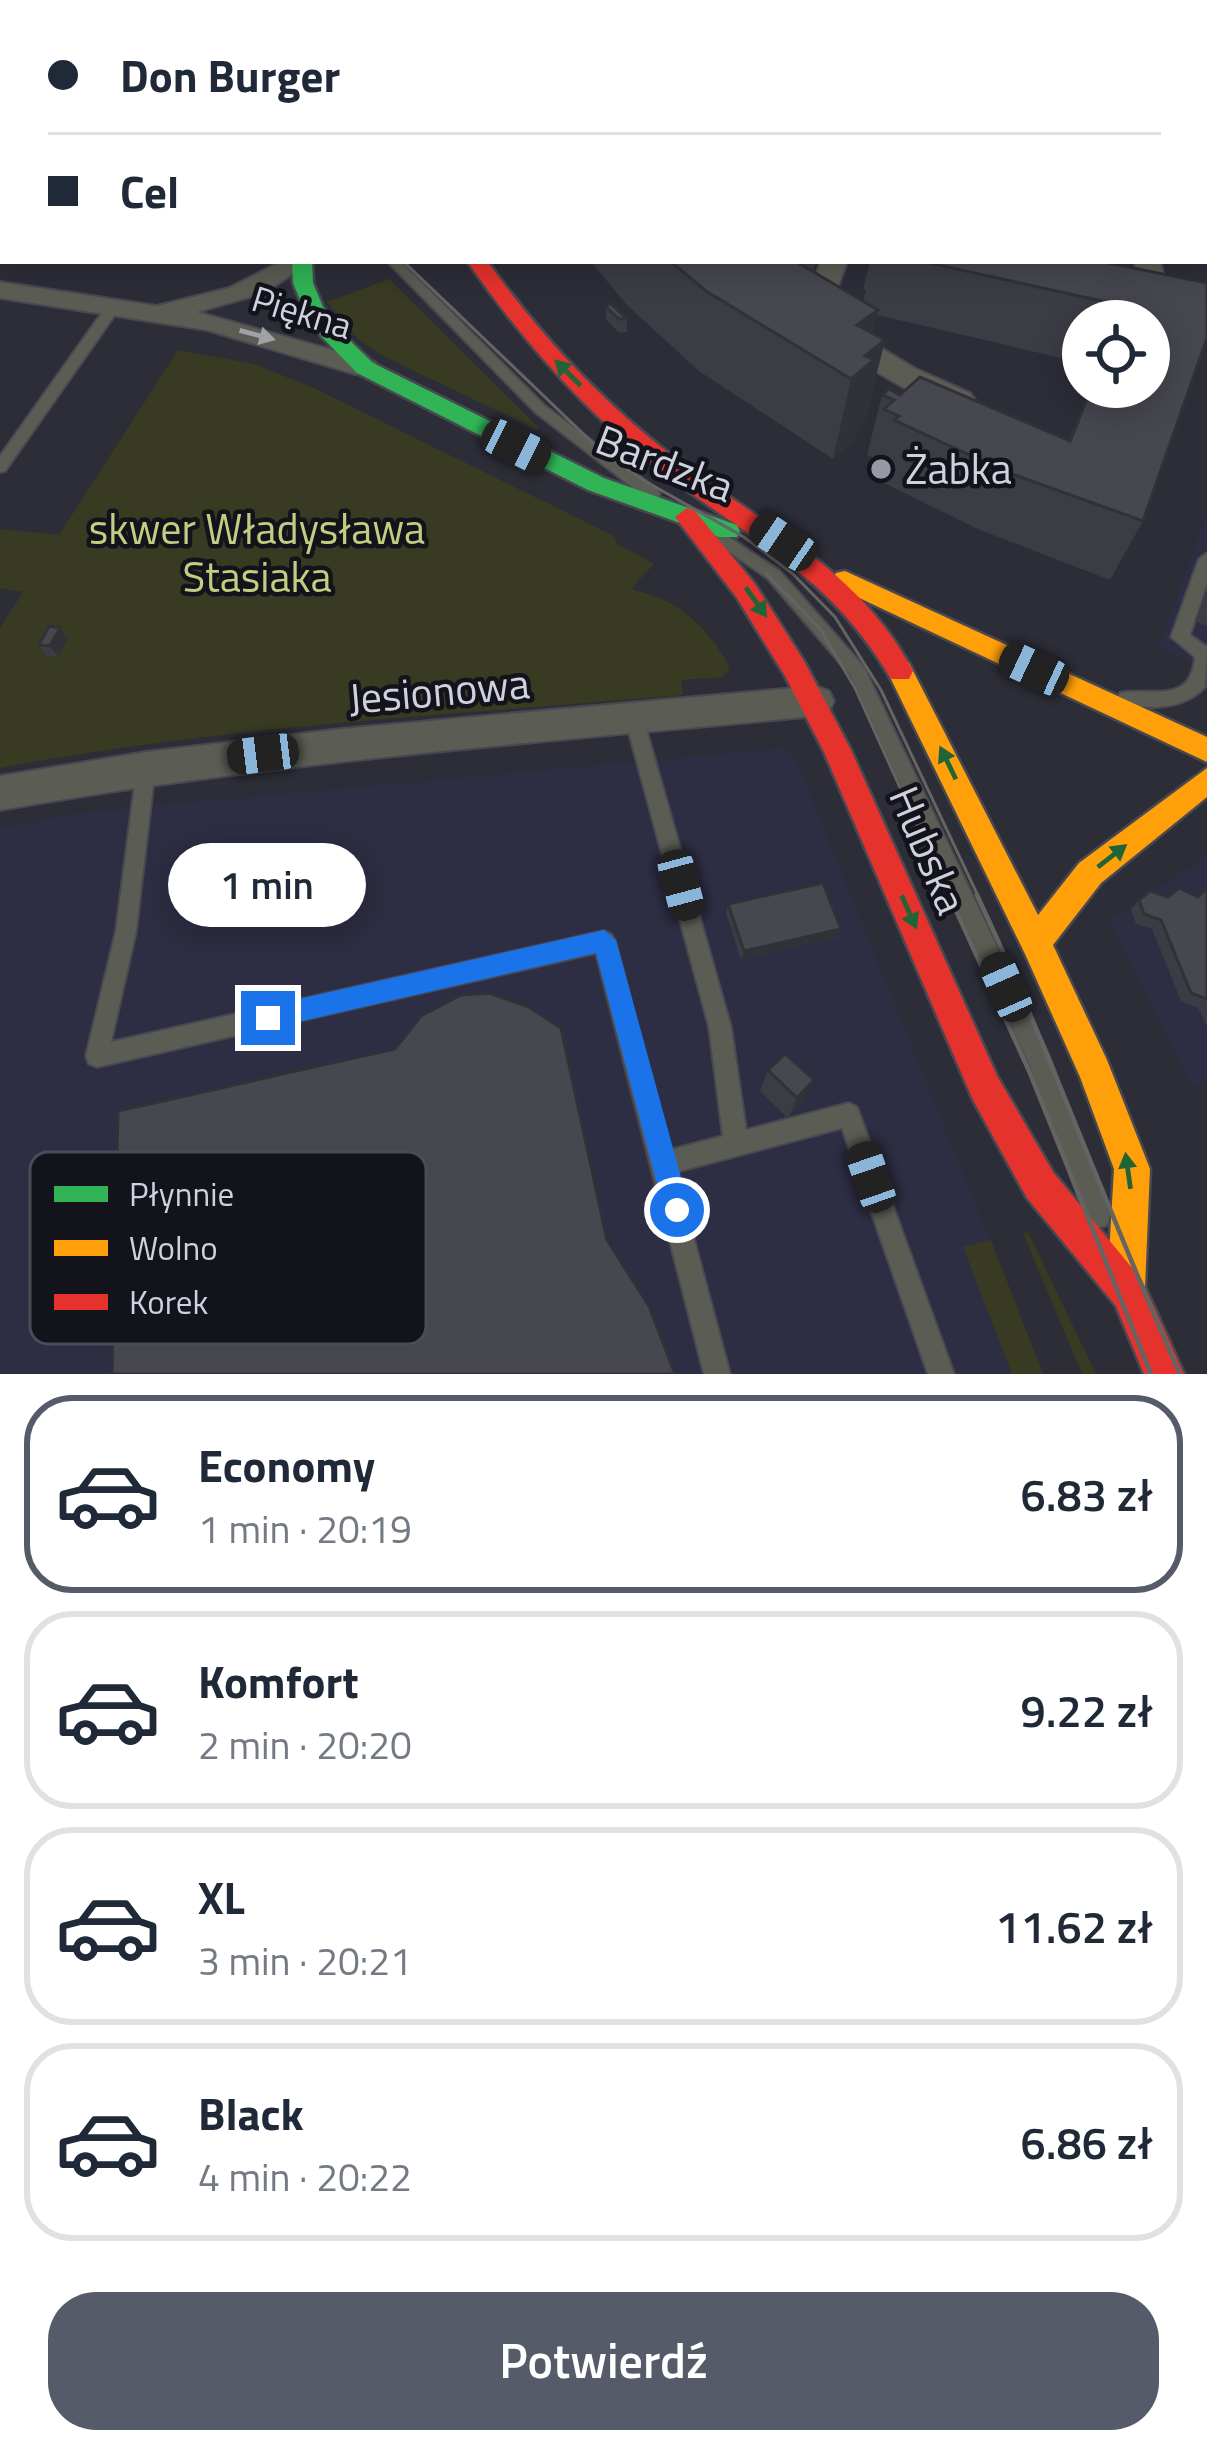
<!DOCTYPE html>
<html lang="pl">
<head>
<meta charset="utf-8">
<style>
	:root { --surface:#fff; --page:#f2f2f3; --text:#1f2937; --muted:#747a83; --line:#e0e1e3; --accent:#555b68 }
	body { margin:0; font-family:"Titillium Web",sans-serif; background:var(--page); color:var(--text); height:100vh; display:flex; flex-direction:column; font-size:45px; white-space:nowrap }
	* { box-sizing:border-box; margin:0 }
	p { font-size:39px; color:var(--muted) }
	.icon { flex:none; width:66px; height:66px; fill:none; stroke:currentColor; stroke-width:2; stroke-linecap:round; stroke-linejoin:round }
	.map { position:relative; height:1374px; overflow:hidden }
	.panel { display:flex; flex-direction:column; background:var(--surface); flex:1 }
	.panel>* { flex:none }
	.hud { position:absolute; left:0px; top:0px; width:1209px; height:264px; box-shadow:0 6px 30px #0003; display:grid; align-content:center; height:264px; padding:0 48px; background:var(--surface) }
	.fabs { position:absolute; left:1062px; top:300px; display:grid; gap:24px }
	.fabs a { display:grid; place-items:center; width:108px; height:108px; border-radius:50%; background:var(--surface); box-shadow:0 6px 30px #0003; font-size:60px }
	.end { position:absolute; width:54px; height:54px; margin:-27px; border:15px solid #1a73e8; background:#fff; box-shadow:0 0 0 6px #fff }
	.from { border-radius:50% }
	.bubble { position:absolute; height:84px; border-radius:42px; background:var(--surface); box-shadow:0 6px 30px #0003; font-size:39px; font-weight:600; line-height:84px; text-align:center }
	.car { position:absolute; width:36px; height:72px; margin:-36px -18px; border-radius:15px; box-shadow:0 0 9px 3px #0007; background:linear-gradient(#222 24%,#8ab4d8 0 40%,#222 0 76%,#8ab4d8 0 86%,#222 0) }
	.hud b { display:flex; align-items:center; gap:42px; height:114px; font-size:45px }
	.hud b+b { border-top:3px solid var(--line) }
	.hud i { width:30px; height:30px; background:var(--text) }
	ul { padding:21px 0 0; list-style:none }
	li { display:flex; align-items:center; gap:36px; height:198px; margin:0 24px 18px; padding:0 24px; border:6px solid var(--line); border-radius:48px }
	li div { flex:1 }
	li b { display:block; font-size:45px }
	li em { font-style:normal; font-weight:600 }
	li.active { border-color:var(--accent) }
	li>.icon { width:108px; height:108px; stroke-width:1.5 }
	.action { display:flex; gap:24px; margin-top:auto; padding:24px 48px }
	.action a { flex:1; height:138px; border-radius:48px; background:var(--accent); color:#fff; font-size:48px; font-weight:600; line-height:138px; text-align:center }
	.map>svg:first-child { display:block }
</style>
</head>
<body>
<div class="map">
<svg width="1207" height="1374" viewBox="0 0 1207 1374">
	<rect width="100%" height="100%" fill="#2c2d37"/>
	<g fill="#2d2d43">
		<polygon points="481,0 1207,0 1207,92 1206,3"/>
		<polygon points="1207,513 1207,668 1159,648"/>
		<polygon points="783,748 793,755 802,773 1044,1374 0,1374 0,829 78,813"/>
		<polygon points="1207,856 1207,1082 1191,1085 1109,921"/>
	</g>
	<g fill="#383b21">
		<polygon points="389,279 538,427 538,430 383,356 358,339 327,302"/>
		<path d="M178 350 254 364 314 388 614 536 616 543 654 564 631 589C681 601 704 624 730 667L723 677 681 680 683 695C455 715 225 725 0 768V628L23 592 0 588V529L59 535Z"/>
		<polygon points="1028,1232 1096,1374 1082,1374 1023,1233"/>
		<polygon points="991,1240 1043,1374 1012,1374 963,1247"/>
	</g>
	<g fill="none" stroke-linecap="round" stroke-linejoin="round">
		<defs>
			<g id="lane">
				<polygon points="156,0 184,0 179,3 151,3"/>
				<rect x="358" y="0" width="10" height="3"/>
				<polygon points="537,0 598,0 604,3 543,3"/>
				<rect x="689" y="0" width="10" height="3"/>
				<polygon points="764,0 775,0 778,3 767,3"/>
				<rect x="1206" y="74" width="1" height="6"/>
				<polygon points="387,261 400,261 545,406 658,490 660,494 658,498 646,498 535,412"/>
				<polygon points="114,302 121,306 5,471 0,472 0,456 109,303"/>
				<polygon points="721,532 779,570 864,667 1048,1054 1110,1216 1107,1225 1098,1228 1089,1225 1030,1066 851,676 767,578 715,542 713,538"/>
				<path d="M1207 553V583L1190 635 1207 647 1205 687C1184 710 1147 710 1120 703L1117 698 1120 693C1153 687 1191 705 1195 657L1171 637 1199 559Z"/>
				<polygon points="634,710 640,713 643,718 731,1027 746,1130 849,1103 857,1107 954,1374 928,1374 842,1128 676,1172 730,1374 704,1374 596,953 97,1067 89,1064 86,1056 116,931 137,768 139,762 146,760 153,762 155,768 136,931 111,1042 604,931 611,934 615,941 670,1150 723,1136 709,1027 625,718 628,713"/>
			</g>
			<g id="street">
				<rect x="1206" y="129" width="1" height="17"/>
				<polygon points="282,261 312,261 264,293 197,312 375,362 379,368 375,374 355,374 207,330 0,298 0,282 157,306 229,288"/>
				<path d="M821 261H847L828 316 914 368 970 393 975 400 970 407C934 417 837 345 803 325L799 319Z"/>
				<polygon points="1134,261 1160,261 1168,293 1162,322 1149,324 1138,316 1142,293"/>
				<path d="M816 686 829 691 834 701 829 711 816 716C543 742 270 762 0 810V776L146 752 341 729Z"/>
			</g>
			<g id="fast">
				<rect x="315" y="0" width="14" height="3"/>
				<polygon points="419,0 433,0 434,3 420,3"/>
				<polygon points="292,261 312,261 313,283 323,307 336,327 373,363 604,478 737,525 740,531 737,537 719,537 588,490 357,373 321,336 303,307 293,283"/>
			</g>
			<g id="slow">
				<polygon points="845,571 1207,737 1207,762 836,587 832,580 836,573"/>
				<polygon points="900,660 909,663 1038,915 1079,863 1207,768 1207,797 1101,883 1053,945 1107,1060 1150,1169 1145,1288 1139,1301 1126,1307 1113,1301 1107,1288 1114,1169 1080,1077 1025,954 887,671 891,663"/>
			</g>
			<g id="jam">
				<path d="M467 261H487C539 333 599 399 670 454 758 522 859 568 913 671L909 679H891C829 573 745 537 653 465 581 407 520 337 467 261Z"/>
				<polygon points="687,508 695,511 755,584 804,661 851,750 997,1076 1053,1172 1142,1280 1184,1374 1144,1374 1116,1306 1027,1198 973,1100 824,752 785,676 737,598 675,517"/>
			</g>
		</defs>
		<use href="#lane" stroke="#474851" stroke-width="4"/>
		<use href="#street" stroke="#474851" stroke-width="4"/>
		<use href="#fast" stroke="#474851" stroke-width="5"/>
		<use href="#slow" stroke="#474851" stroke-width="5"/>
		<use href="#jam" stroke="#474851" stroke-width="5"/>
		<use href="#lane" fill="#5b5c53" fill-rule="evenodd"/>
		<use href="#street" fill="#5b5c53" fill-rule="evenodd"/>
		<use href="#fast" fill="#30b455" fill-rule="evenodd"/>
		<use href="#slow" fill="#ff9f0a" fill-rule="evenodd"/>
		<use href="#jam" fill="#e5322d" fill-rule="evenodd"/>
		<g stroke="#646562" stroke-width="3">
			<polyline points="403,261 598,448 643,480 744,537 793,574 835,617 881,690 979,898"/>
			<polyline points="766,573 820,629 855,688 950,898"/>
		</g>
		<g stroke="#646562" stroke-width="4.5">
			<polyline points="949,895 1029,1071 1151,1374"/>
			<path d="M977 895C1051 1052 1109 1216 1180 1374"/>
		</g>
	</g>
	<g fill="#3c3d44">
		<polygon points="0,0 162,0 163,3 3,3 3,201 0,200"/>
		<polygon points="1184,0 1207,0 1207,71 1206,3 1185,3"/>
		<polygon points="590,261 816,261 813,272 863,301 866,290 863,290 870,261 1099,261 1207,283 1143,521 1110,580 980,530 878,480 880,475 869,469 872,457 867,455 882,395 900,395 1068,440 1092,387 1149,387 1149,321 1083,321 1083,363 877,315 872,334 885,340 865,420 859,426 855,440 833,459 699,371 628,306"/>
		<polygon points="606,307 627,319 627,332 618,332 606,319"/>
		<polygon points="1207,593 1207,626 1195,621"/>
		<polygon points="68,639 58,657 46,656 39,645"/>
		<polygon points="1207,888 1207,1027 1198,1008 1181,1001 1152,929 1136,924 1131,909 1139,900 1198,897"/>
		<polygon points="728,904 841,929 837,938 741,960 726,913"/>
		<polygon points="768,1070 804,1100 788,1118 760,1091"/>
	</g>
	<g fill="#313237">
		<polygon points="45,0 134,0 135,3 22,3"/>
		<polygon points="3,5 3,40 0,41 0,6"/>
		<polygon points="2,51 3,53 3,73 0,66 0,55"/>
		<polygon points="878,310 868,354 885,340 865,420 859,426 855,440 833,459 851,379 857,325"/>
		<polygon points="60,628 68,639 58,657 50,646"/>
		<polygon points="841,929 837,938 741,960 744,951"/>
		<polygon points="814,1080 804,1100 788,1118 797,1098"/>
	</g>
	<g fill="#46474f" stroke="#313237" stroke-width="3">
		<polygon points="0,0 45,0 3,3 3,5 0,6"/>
		<polygon points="131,0 160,0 160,3 132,3"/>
		<polygon points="559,0 579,0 578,3 558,3"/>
		<polygon points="0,35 3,35 3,51 0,55"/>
		<polygon points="3,84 3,143 0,143 0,85"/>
		<polygon points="670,261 795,261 878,310 857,325 885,340 865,356 874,360 851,379 706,291"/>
		<polygon points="920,261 1099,261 1207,283 1207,338 1143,521 1004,471 894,420 899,416 884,409 894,400 882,395 889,389 900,395 920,377 1070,441 1092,387 1149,387 1149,321 1133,321 1138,309"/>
		<polygon points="610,303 627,319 619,319 606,307"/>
		<polygon points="49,626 60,628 50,646 39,645"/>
		<polygon points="823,883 841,929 744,951 728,904"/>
		<polygon points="1179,888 1198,897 1207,888 1207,999 1191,993 1161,920 1144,914 1139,900 1150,891 1168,897"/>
		<polygon points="489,993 529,1007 561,1028 607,1240 649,1306 675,1374 112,1374 118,1111 395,1049 421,1016 461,995"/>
		<polygon points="785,1054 814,1080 797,1098 768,1070"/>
	</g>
	<defs><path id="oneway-solid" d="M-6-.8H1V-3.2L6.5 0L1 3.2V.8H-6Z" transform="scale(3)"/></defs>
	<use fill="#a1a2a6" href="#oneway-solid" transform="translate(257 335) rotate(15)"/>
	<g fill="#216438">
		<use href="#oneway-solid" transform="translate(568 373) rotate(-135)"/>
		<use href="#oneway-solid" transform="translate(756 602) rotate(55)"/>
		<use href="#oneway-solid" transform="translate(948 763) rotate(-116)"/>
		<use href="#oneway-solid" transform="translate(1112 856) rotate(-38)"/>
		<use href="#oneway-solid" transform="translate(909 912) rotate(66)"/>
		<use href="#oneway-solid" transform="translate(1128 1171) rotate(-98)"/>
	</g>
	<polygon fill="#1a73e8" points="604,930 616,940 690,1210 686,1219 677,1223 668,1219 664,1210 596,953 268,1029 257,1018 268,1006"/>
	<circle fill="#9798a3" stroke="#12131b" stroke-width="4.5" cx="881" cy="469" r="12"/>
	<g text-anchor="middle" stroke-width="9" stroke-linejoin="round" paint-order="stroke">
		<g font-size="36" fill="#d0d1dd" stroke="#12131b">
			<text transform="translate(302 312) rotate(17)" y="13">Piękna</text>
		</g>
		<g font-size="42" fill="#d0d1dd" stroke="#12131b">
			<text transform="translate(665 463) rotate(21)" y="15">Bardzka</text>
			<text transform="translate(439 691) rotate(-5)" y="15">Jesionowa</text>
			<text transform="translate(928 850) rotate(67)" y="15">Hubska</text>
		</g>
		<g font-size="42" fill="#d0d1dd" stroke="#12131b" text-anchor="start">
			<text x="905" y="484">Żabka</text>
		</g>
		<g font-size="42" fill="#c3cd80" stroke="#12131b">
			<text x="257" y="544">skwer Władysława<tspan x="257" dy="48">Stasiaka</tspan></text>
		</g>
	</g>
	<rect x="30" y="1152" width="396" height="192" rx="18" fill="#12131b" stroke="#4b4c55" stroke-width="3"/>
	<rect x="54" y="1186" width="54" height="16" fill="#30b455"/>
	<rect x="54" y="1240" width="54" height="16" fill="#ff9f0a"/>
	<rect x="54" y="1294" width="54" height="16" fill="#e5322d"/>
	<g font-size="33" fill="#d0d1dd">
		<text x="129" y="1206">Płynnie</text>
		<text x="129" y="1260">Wolno</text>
		<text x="129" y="1314">Korek</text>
	</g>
</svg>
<div class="fabs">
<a><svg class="icon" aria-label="locate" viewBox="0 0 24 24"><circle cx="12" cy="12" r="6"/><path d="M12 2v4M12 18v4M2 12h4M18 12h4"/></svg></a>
</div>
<i class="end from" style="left:677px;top:1210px"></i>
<i class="end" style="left:268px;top:1018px"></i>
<div class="bubble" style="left:168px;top:843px;width:198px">1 min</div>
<i class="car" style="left:516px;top:446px;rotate:116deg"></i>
<i class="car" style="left:783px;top:542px;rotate:304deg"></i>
<i class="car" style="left:1034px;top:669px;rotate:295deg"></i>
<i class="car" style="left:263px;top:754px;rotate:263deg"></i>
<i class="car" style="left:681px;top:885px;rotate:165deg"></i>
<i class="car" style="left:1006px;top:987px;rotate:336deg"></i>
<i class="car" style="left:871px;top:1177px;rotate:341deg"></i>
<div class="hud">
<b><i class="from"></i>Don Burger</b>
<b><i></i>Cel</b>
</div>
</div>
<section class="panel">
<ul>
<li class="active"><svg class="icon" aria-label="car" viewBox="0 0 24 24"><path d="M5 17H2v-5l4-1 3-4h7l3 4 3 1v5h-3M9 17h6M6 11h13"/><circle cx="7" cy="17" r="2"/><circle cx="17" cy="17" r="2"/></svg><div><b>Economy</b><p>1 min · 20:19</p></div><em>6.83 zł</em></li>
<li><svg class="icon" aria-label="car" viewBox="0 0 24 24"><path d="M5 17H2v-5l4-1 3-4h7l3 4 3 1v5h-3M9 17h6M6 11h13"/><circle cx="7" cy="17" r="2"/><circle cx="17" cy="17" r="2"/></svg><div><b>Komfort</b><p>2 min · 20:20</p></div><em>9.22 zł</em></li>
<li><svg class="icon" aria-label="car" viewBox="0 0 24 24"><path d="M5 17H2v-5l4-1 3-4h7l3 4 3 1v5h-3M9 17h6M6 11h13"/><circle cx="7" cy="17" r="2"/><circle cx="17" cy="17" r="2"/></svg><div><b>XL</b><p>3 min · 20:21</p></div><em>11.62 zł</em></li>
<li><svg class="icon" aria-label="car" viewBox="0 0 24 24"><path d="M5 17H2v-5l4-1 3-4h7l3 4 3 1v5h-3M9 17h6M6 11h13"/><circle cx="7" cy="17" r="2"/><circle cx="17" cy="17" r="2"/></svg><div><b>Black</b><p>4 min · 20:22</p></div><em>6.86 zł</em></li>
</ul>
<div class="action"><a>Potwierdź</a></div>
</section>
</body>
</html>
